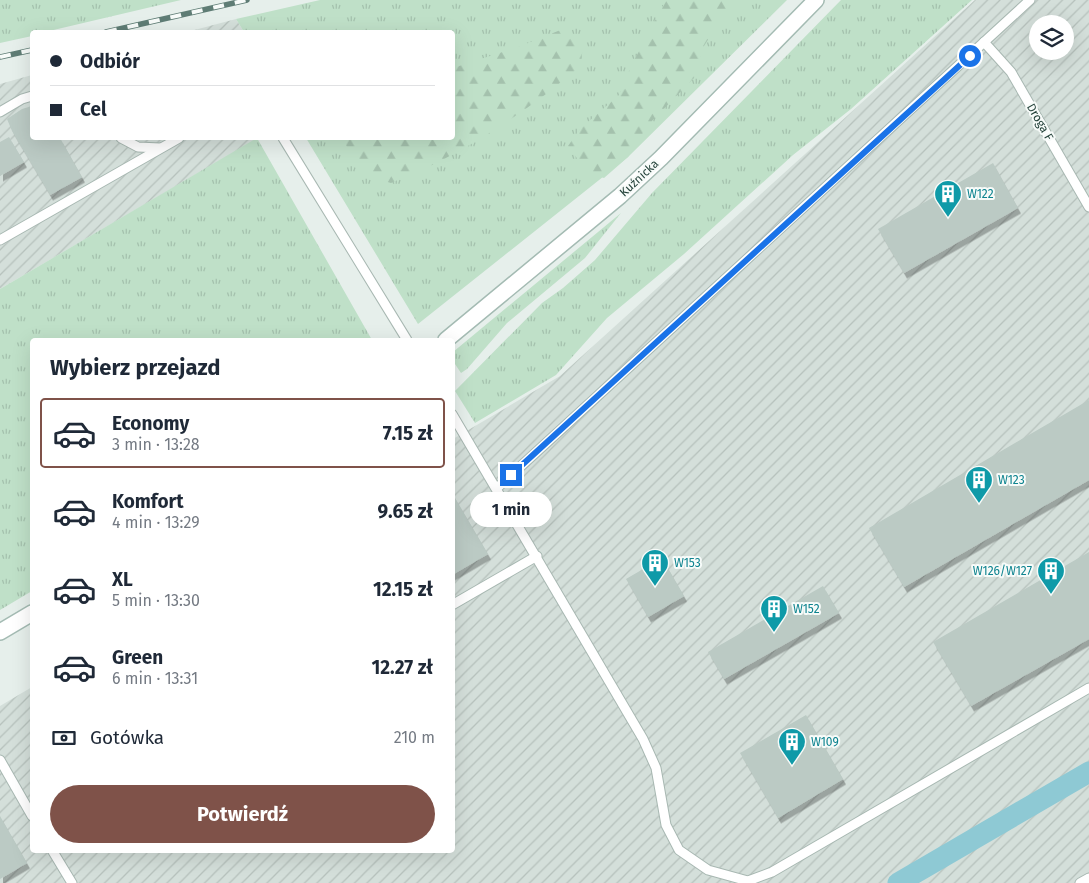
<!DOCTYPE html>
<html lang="pl">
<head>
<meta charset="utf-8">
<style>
	:root { --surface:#fff; --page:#f2f2f3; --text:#1f2937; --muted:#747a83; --line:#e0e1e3; --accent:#7f5249 }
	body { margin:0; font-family:"Fira Sans",sans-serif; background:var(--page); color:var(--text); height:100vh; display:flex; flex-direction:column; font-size:19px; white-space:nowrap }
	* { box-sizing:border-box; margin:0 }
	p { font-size:16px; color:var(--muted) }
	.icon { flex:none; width:28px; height:28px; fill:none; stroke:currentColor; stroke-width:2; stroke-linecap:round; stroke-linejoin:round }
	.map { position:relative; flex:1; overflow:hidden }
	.sheet { position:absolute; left:30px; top:338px; width:425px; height:515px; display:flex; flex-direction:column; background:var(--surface); border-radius:5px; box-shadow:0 5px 20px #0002 }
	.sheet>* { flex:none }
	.banner { position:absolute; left:30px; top:30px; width:425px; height:110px; border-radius:5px; box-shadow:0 5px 20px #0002; display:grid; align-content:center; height:110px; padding:0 20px; background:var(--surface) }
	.buttons { position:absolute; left:1029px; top:15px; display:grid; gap:10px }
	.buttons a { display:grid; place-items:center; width:45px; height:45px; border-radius:50%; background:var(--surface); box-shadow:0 5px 20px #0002; font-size:25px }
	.end { position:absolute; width:22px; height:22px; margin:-11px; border:6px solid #1a73e8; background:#fff; box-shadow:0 0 0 2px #fff }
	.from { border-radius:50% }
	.bubble { position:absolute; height:35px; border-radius:18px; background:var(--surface); box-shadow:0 5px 20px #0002; font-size:16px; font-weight:700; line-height:35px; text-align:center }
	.banner b { display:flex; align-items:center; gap:18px; height:48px; font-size:19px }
	.banner b+b { border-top:1px solid var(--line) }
	.banner i { width:12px; height:12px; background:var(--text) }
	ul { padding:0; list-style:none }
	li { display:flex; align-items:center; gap:15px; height:70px; margin:0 10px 8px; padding:0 10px; border:2px solid transparent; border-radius:5px }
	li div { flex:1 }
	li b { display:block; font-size:19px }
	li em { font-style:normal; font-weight:700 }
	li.active { border-color:var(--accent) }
	li>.icon { width:45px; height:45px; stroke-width:1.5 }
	h2 { padding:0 20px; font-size:22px; line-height:60px }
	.pay { display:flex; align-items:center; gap:12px; height:55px; padding:0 20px; font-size:19px }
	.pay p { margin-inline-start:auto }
	.action { display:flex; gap:10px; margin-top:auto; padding:10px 20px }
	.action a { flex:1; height:58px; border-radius:30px; background:var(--accent); color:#fff; font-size:20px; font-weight:700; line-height:58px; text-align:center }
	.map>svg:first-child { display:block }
</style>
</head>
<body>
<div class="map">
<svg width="1089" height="883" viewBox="0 0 1089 883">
	<defs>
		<pattern id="industrial-furrows" width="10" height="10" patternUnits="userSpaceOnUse" patternTransform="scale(1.25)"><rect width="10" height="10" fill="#d4dfda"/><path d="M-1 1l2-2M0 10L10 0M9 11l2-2" fill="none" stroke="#b6c1bc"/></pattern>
		<pattern id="grass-tufts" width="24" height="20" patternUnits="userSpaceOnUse" patternTransform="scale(1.25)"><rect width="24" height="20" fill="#bfe0c8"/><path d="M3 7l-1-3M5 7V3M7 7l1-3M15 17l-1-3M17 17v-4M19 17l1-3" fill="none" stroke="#a4c1ad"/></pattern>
		<pattern id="forest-firs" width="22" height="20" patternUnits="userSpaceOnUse" patternTransform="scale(1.25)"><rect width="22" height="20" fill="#bfe0c8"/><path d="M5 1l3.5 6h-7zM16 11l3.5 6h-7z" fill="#a4c1ad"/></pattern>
		<filter id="shadow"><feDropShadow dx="3" dy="5.5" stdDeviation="0" flood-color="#0004"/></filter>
	</defs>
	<rect width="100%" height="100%" fill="#e6efeb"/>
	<g fill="url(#industrial-furrows)" fill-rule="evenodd">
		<path d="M975 0H1089V883H0V706L32 687V850H452L453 439 560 376ZM1038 24H1065V51H1038Z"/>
		<polygon points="236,19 244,32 187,32"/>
		<polygon points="32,75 32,138 258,138 0,289 0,84"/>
	</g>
	<g fill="url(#grass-tufts)">
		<polygon points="0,0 181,0 45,32 32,32 32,36 0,43"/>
		<polygon points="320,0 787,0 628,157 418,324 306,138 452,138 452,32 244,32 236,19"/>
		<polygon points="841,0 972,0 851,109 793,155 684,254 607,318 556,375 475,423 455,391 542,303 563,288 595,260 652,193"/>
		<polygon points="257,138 372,340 32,340 32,591 0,610 0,289"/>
		<polygon points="621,213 585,258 507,323 467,369 461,373 453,361 453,352"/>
	</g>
	<g fill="url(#forest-firs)">
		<polygon points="666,0 746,0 719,22 704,46 694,78 648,125 628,157 604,178 588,173 568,146 580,129 619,95 631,66"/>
		<path d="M563 29 583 42 581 66C539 101 493 134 444 159 427 168 408 175 391 183L358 173 343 138H452L453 68 518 47Z"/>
	</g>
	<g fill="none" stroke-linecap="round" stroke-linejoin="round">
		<polyline stroke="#8ec9d4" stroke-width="21" points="898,883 1089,772"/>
	</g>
	<g fill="#bbcac4" filter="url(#shadow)">
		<polygon points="32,106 32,138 60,138 82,177 50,195 12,131 7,119 22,109"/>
		<polygon points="9,137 24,162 0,176 0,142"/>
		<polygon points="993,163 1018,208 904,273 878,229"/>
		<polygon points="1089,400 1089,480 904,587 869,528"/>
		<polygon points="452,493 488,554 452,575"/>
		<polygon points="1089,552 1089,639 971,706 933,642"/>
		<polygon points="662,558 684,596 648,617 626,579"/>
		<polygon points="823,586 839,613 724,679 708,652"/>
		<polygon points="806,715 843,779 778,818 740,753"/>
		<polygon points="0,816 27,863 0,879"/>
	</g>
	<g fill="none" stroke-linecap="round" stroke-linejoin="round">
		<defs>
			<g id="lane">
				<polyline points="984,42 1011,72 1089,207"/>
				<polyline points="0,112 22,99 32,96"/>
				<polyline points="121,138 138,147 160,148"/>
				<polyline points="283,138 407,340"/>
				<polyline points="0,240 179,138"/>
				<polyline points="452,414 643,739 656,768 666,825 679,850 708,870 748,881 772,872 1089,688"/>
				<polyline points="497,488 1030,0"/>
				<polyline points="452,605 537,556"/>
				<polyline points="0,760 32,816"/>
				<polyline points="52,850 72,883"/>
				<polyline points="1080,883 1089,878"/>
			</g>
			<g id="secondary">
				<polyline points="446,340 620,196 661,158 816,0"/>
				<polyline points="0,632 32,613"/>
			</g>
		</defs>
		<use href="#lane" stroke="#a8b8b2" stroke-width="11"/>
		<use href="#secondary" stroke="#a4bbb3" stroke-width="18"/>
		<use href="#lane" stroke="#fff" stroke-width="9"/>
		<use href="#secondary" stroke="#fff" stroke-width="15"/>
		<defs>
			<g id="rail">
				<polyline points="106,32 247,0"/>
				<polyline points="0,57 32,50"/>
			</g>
		</defs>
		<use href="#rail" stroke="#5f7d75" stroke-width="5.5"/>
		<use href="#rail" stroke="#f7fbf9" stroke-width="4" stroke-dasharray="11" stroke-linecap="butt"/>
	</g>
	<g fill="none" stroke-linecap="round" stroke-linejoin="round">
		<polyline stroke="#1a73e8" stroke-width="6" points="511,475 970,56"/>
	</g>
	<defs>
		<symbol id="building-pin" viewBox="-11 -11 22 30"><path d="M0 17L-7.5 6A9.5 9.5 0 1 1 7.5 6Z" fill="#0f9aa8" stroke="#f7fbf9"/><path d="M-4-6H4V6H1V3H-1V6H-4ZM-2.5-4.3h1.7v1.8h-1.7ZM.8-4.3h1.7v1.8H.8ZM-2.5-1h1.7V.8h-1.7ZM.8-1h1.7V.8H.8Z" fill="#fff"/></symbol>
	</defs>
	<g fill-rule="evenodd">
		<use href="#building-pin" x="932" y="178" width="32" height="43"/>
		<use href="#building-pin" x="963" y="464" width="32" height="43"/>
		<use href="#building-pin" x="639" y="547" width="32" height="43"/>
		<use href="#building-pin" x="1035" y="555" width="32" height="43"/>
		<use href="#building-pin" x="758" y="593" width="32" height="43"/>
		<use href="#building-pin" x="776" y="726" width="32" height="43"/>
	</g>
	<g text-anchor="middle" stroke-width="4" stroke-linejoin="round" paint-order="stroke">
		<g font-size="12" fill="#24423a" stroke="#f7fbf9">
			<text transform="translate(1040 122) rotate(60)" y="4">Droga F</text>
			<text transform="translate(639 178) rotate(-43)" y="4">Kuźnicka</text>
		</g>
		<g font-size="12" fill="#0d838f" stroke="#f7fbf9" text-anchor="start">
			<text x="967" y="198">W122</text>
			<text x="998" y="484">W123</text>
			<text x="674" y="567">W153</text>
			<text x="1032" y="575" text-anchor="end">W126/W127</text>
			<text x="793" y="613">W152</text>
			<text x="811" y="746">W109</text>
		</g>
	</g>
</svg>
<div class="buttons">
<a><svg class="icon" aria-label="layers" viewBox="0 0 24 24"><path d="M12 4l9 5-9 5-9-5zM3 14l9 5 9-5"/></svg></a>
</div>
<i class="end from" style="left:970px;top:56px"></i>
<i class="end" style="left:511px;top:475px"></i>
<div class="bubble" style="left:470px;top:492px;width:82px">1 min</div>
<div class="banner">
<b><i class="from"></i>Odbiór</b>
<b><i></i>Cel</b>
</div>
<section class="sheet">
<h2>Wybierz przejazd</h2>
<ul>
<li class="active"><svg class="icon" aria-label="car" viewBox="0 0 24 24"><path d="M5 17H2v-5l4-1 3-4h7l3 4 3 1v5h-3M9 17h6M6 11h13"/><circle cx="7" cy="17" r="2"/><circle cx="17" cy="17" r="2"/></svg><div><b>Economy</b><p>3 min · 13:28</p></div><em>7.15 zł</em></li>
<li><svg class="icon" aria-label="car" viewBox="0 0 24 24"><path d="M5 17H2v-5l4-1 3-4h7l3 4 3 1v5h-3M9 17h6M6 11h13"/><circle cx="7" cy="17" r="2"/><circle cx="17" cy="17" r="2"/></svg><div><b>Komfort</b><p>4 min · 13:29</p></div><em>9.65 zł</em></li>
<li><svg class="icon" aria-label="car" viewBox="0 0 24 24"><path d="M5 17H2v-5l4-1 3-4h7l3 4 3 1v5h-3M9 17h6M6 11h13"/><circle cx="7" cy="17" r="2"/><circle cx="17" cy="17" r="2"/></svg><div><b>XL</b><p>5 min · 13:30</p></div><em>12.15 zł</em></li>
<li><svg class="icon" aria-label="car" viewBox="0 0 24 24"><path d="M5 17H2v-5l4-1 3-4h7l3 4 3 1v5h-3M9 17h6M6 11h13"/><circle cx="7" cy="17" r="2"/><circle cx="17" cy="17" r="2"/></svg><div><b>Green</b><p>6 min · 13:31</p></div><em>12.27 zł</em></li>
</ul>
<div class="pay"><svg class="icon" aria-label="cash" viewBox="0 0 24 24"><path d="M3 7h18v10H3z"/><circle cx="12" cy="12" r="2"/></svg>Gotówka<p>210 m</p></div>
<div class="action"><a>Potwierdź</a></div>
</section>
</div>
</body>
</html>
